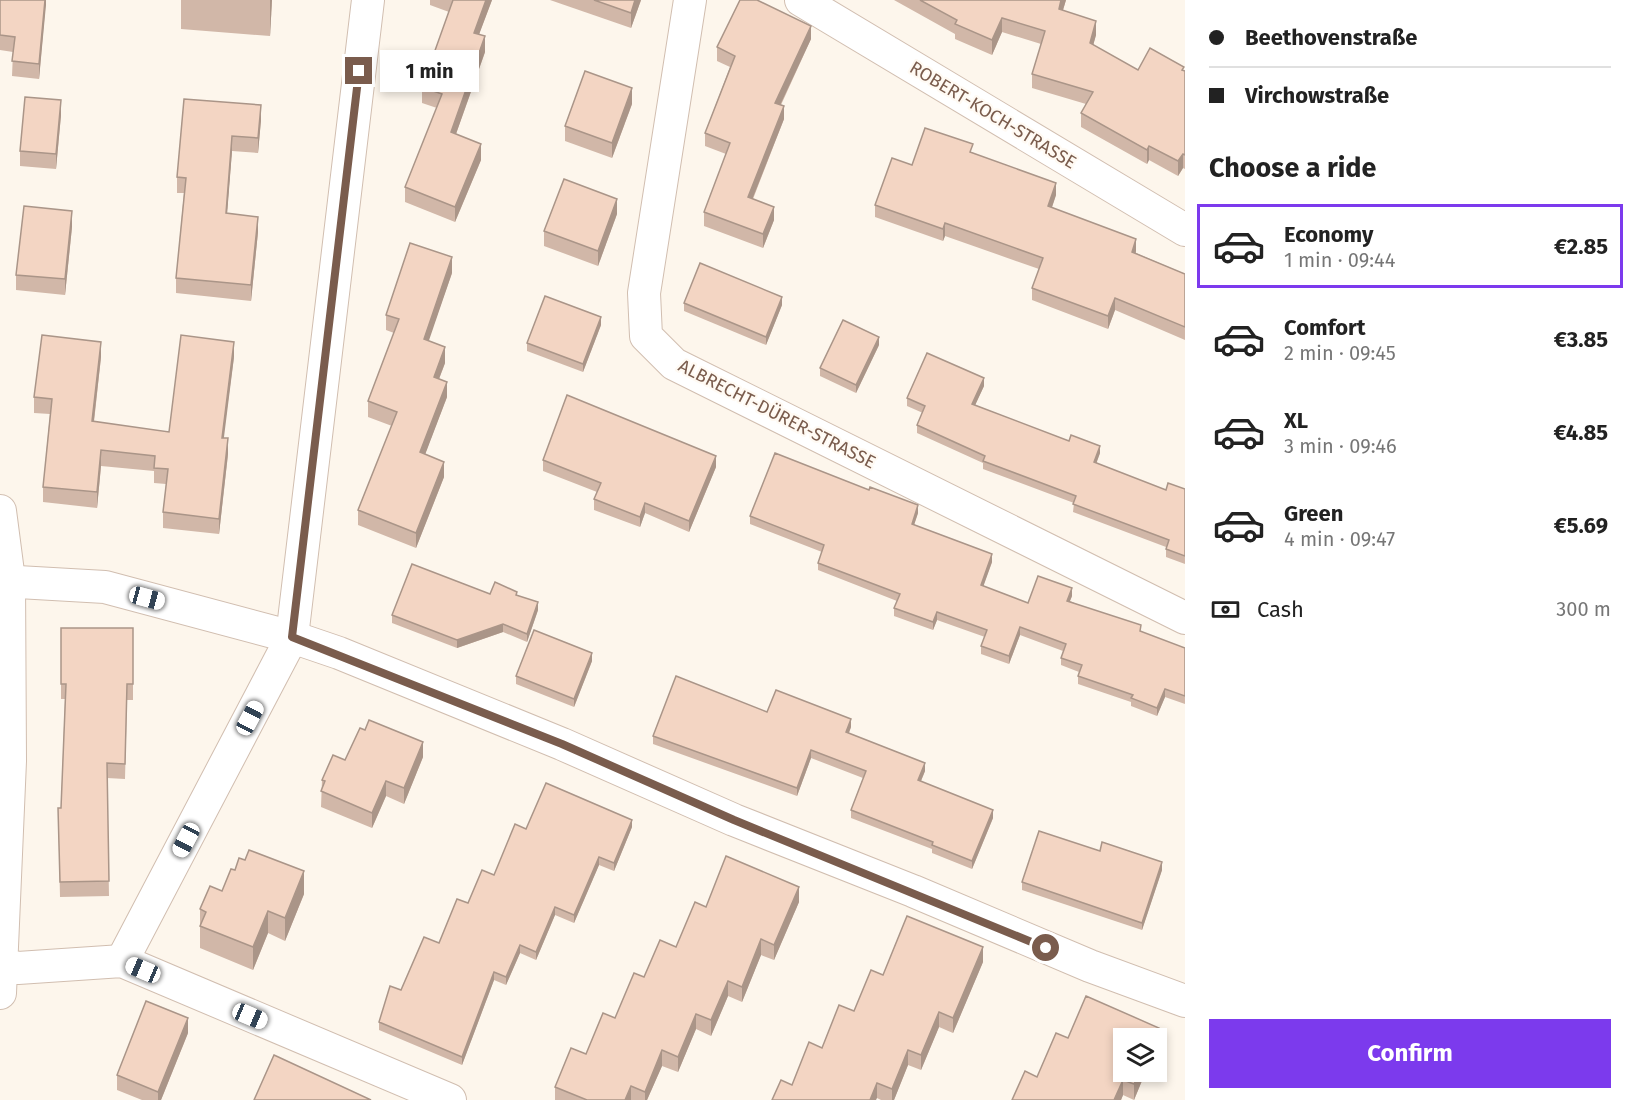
<!DOCTYPE html>
<html lang="en">
<head>
<meta charset="utf-8">
<style>
	:root { --surface:#fff; --page:#f6f6f6; --text:#222; --muted:#767676; --line:#e0e0e0; --accent:#7c3aed }
	body { margin:0; font-family:"Fira Sans",sans-serif; background:var(--page); color:var(--text); height:100vh; display:flex; flex-direction:column; font-size:22px; white-space:nowrap }
	* { box-sizing:border-box; margin:0 }
	p { font-size:20px; color:var(--muted) }
	.icon { flex:none; width:33px; height:33px; fill:none; stroke:currentColor; stroke-width:2; stroke-linecap:round; stroke-linejoin:round }
	.map { position:relative; flex:1; overflow:hidden }
	.sheet { display:flex; flex-direction:column; background:var(--surface); width:450px }
	.sheet>* { flex:none }
	.guide { display:grid; align-content:center; height:132px; padding:0 24px; background:var(--surface) }
	.buttons { position:absolute; left:1113px; top:1028px; display:grid; gap:12px }
	.buttons a { display:grid; place-items:center; width:54px; height:54px; border-radius:0px; background:var(--surface); box-shadow:0 3px 9px #0003; font-size:30px }
	.end { position:absolute; width:27px; height:27px; margin:-14px; border:8px solid #7a5c4d; background:#fff; box-shadow:0 0 0 3px #fff }
	.from { border-radius:50% }
	.bubble { position:absolute; height:42px; border-radius:0px; background:var(--surface); box-shadow:0 3px 9px #0003; font-size:20px; font-weight:700; line-height:42px; text-align:center }
	.car { position:absolute; width:18px; height:36px; margin:-18px -9px; border-radius:8px; box-shadow:0 0 4px 2px #0007; background:linear-gradient(#fff 24%,#345 0 40%,#fff 0 76%,#345 0 86%,#fff 0) }
	.guide b { display:flex; align-items:center; gap:21px; height:57px; font-size:22px }
	.guide b+b { border-top:2px solid var(--line) }
	.guide i { width:15px; height:15px; background:var(--text) }
	ul { padding:0; list-style:none }
	li { display:flex; align-items:center; gap:18px; height:84px; margin:0 12px 9px; padding:0 12px; border:3px solid transparent; border-radius:0px }
	li div { flex:1 }
	li b { display:block; font-size:22px }
	li em { font-style:normal; font-weight:700 }
	li.active { border-color:var(--accent) }
	li>.icon { width:54px; height:54px; stroke-width:1.5 }
	h2 { padding:0 24px; font-size:27px; line-height:72px }
	.pay { display:flex; align-items:center; gap:15px; height:66px; padding:0 24px; font-size:22px }
	.pay p { margin-inline-start:auto }
	.primary-button { display:flex; gap:12px; margin-top:auto; padding:12px 24px }
	.primary-button a { flex:1; height:69px; border-radius:0px; background:var(--accent); color:#fff; font-size:24px; font-weight:700; line-height:69px; text-align:center }
	main { display:flex; flex:1; min-height:0 }
	.map>svg:first-child { display:block }
</style>
</head>
<body>
<main>
<div class="map">
<svg width="1185" height="1100" viewBox="0 0 1185 1100">
	<rect width="100%" height="100%" fill="#fdf6ec"/>
	<g fill="none" stroke-linecap="round" stroke-linejoin="round">
		<defs>
			<g id="street">
				<polyline points="690,0 644,293 646,336 674,364 1185,618"/>
				<polyline points="801,0 1185,230"/>
				<polyline points="0,511 9,580 10,761 0,993"/>
				<polyline points="0,581 105,587 292,637 339,653 562,744 734,820 913,891 1090,966 1185,1001"/>
				<polyline points="122,961 292,637 368,0"/>
				<polyline points="3,965 18,968 122,961 450,1100"/>
			</g>
		</defs>
		<use href="#street" stroke="#d1beb0" stroke-width="34"/>
		<use href="#street" stroke="#fff" stroke-width="32"/>
	</g>
	<g fill="#d1b7a8">
		<polygon points="0,0 46,0 39,79 12,76 13,52 0,50"/>
		<polygon points="181,0 272,0 270,36 181,29"/>
		<polygon points="430,0 492,0 479,34 485,52 456,134 481,160 455,222 405,202 405,187 437,108 422,103 422,87 449,12 430,5"/>
		<polygon points="550,0 641,0 631,28"/>
		<polygon points="894,0 1066,0 1063,10 1096,35 1093,45 1138,70 1185,71 1185,169 1183,168 1178,176 1149,160 1147,164 1081,127 1081,113 1086,104 1032,88 1032,74 1041,44 1002,32 992,55 955,39 955,34"/>
		<polygon points="811,39 781,105 784,119 753,199 774,220 763,248 704,226 704,212 726,154 705,146 705,133 730,67 717,61 717,47"/>
		<polygon points="184,99 261,120 258,153 232,151 227,213 258,232 251,301 176,293 176,278 184,193 177,193 177,177"/>
		<polygon points="632,104 612,158 565,141 565,126"/>
		<polygon points="61,115 56,169 20,166 20,151"/>
		<polygon points="973,153 1056,195 1052,207 1136,251 1136,253 1185,274 1185,340 1115,310 1108,329 1032,300 1032,288 1039,269 945,236 943,241 875,217 875,205 912,165"/>
		<polygon points="617,214 598,266 544,246 544,231"/>
		<polygon points="72,227 65,295 16,290 16,275"/>
		<polygon points="452,273 428,341 445,363 439,379 447,397 425,454 444,477 416,548 358,525 358,510 392,426 368,417 368,401 394,333 386,330 386,315"/>
		<polygon points="684,303 782,305 766,345 684,311"/>
		<polygon points="601,325 583,372 527,351 527,343"/>
		<polygon points="879,345 856,393 820,376 820,368"/>
		<polygon points="101,357 94,422 169,432 234,357 223,438 228,454 219,534 163,528 163,512 166,484 154,483 154,471 101,466 97,508 43,502 43,487 50,414 34,413 34,397"/>
		<polygon points="984,386 975,405 1100,453 1096,463 1166,490 1185,489 1185,564 1166,557 1166,547 1073,512 1074,503 983,469 983,463 917,433 917,425 923,413 907,406 907,398"/>
		<polygon points="543,460 716,467 689,532 645,513 640,527 594,510 594,499 597,492 543,471"/>
		<polygon points="918,513 914,525 992,562 983,586 1028,603 1072,596 1070,601 1141,632 1185,648 1185,704 1165,697 1157,716 1131,706 1131,702 1078,684 1078,676 1079,672 1061,665 1061,658 1063,651 1020,635 1009,664 981,654 981,646 985,637 937,620 933,630 894,616 894,608 897,601 818,570 818,563 822,552 750,524 750,516"/>
		<polygon points="490,594 517,595 538,610 527,642 503,632 457,648 392,623 392,615"/>
		<polygon points="61,628 133,628 133,700 127,700 125,779 107,778 109,896 60,897 58,808 61,808 65,699 61,699"/>
		<polygon points="592,661 574,707 516,684 516,676"/>
		<polygon points="767,712 851,727 849,733 925,771 921,781 993,818 972,869 932,853 932,849 851,818 851,810 863,778 811,758 797,796 653,744 653,736"/>
		<polygon points="423,757 404,804 386,796 372,828 321,807 322,780 345,760"/>
		<polygon points="632,827 614,871 599,865 574,923 555,915 536,960 520,953 506,985 494,980 462,1065 379,1030 379,1022 401,990 439,943 468,903 494,875 526,829"/>
		<polygon points="1100,851 1162,870 1142,930 1022,890 1022,882"/>
		<polygon points="222,891 304,894 285,941 268,933 253,970 200,948 200,909"/>
		<polygon points="799,902 774,960 761,955 742,1002 728,996 711,1036 696,1029 678,1072 662,1066 647,1100 555,1100 555,1087 586,1054 615,1018 644,977 676,947 706,907"/>
		<polygon points="983,962 953,1033 939,1027 921,1070 908,1065 894,1100 881,1100 877,1098 792,1085 854,1011 883,975"/>
		<polygon points="1086,996 1159,1028 1159,1043 1156,1048 1156,1038 1124,1038 1124,1071 1146,1071 1134,1100 1123,1095 1121,1100 1012,1100 1025,1071 1037,1077 1056,1033 1068,1038"/>
		<polygon points="188,1033 161,1100 142,1100 117,1090 117,1075"/>
	</g>
	<g fill="#aa9588">
		<polygon points="45,0 46,0 46,5 39,79 39,64"/>
		<polygon points="270,0 272,0 270,36"/>
		<polygon points="486,0 492,0 474,48 474,33"/>
		<polygon points="635,0 641,0 631,28 631,13"/>
		<polygon points="1061,0 1066,0 1059,23 1059,9"/>
		<polygon points="1002,18 1002,32 992,55 992,40"/>
		<polygon points="1096,21 1096,35 1090,57 1090,43"/>
		<polygon points="811,26 811,39 775,116 775,103"/>
		<polygon points="485,36 485,52 451,148 451,132"/>
		<polygon points="632,88 632,104 612,158 612,143"/>
		<polygon points="61,100 61,115 56,169 56,154"/>
		<polygon points="261,105 261,120 258,153 258,138"/>
		<polygon points="784,106 784,119 748,210 748,197"/>
		<polygon points="232,136 232,151 226,228 226,213"/>
		<polygon points="481,144 481,160 455,222 455,207"/>
		<polygon points="1149,146 1149,160 1147,164 1147,150"/>
		<polygon points="1183,154 1183,168 1178,176 1178,161"/>
		<polygon points="1056,183 1056,195 1048,219 1048,206"/>
		<polygon points="617,199 617,214 598,266 598,251"/>
		<polygon points="774,207 774,220 763,248 763,234"/>
		<polygon points="72,211 72,227 65,295 65,279"/>
		<polygon points="258,217 258,232 251,301 251,285"/>
		<polygon points="945,223 945,236 943,241 943,229"/>
		<polygon points="1136,239 1136,251 1132,264 1132,252"/>
		<polygon points="452,257 452,273 424,355 424,339"/>
		<polygon points="782,297 782,305 766,345 766,337"/>
		<polygon points="1115,298 1115,310 1108,329 1108,316"/>
		<polygon points="601,317 601,325 583,372 583,364"/>
		<polygon points="879,337 879,345 856,393 856,385"/>
		<polygon points="101,342 101,357 92,437 92,421"/>
		<polygon points="234,342 234,357 222,453 222,438"/>
		<polygon points="445,347 445,363 434,392 434,377"/>
		<polygon points="984,378 984,386 972,412 972,404"/>
		<polygon points="447,382 447,397 420,468 420,452"/>
		<polygon points="228,438 228,454 219,534 219,519"/>
		<polygon points="1100,446 1100,453 1094,470 1094,462"/>
		<polygon points="101,450 101,466 97,508 97,492"/>
		<polygon points="716,456 716,467 689,532 689,521"/>
		<polygon points="444,462 444,477 416,548 416,533"/>
		<polygon points="645,503 645,513 640,527 640,517"/>
		<polygon points="918,505 918,513 912,531 912,524"/>
		<polygon points="992,554 992,562 981,593 981,585"/>
		<polygon points="1072,588 1072,596 1067,608 1067,601"/>
		<polygon points="538,602 538,610 527,642 527,634"/>
		<polygon points="937,612 937,620 933,630 933,622"/>
		<polygon points="503,624 503,632 457,648 457,640"/>
		<polygon points="1020,627 1020,635 1009,664 1009,656"/>
		<polygon points="592,653 592,661 574,707 574,699"/>
		<polygon points="1165,689 1165,697 1157,716 1157,708"/>
		<polygon points="851,719 851,727 846,740 846,732"/>
		<polygon points="423,742 423,757 404,804 404,788"/>
		<polygon points="811,750 811,758 797,796 797,788"/>
		<polygon points="925,763 925,771 918,788 918,780"/>
		<polygon points="386,781 386,796 372,828 372,813"/>
		<polygon points="993,810 993,818 972,869 972,861"/>
		<polygon points="632,820 632,827 614,871 614,863"/>
		<polygon points="599,857 599,865 574,923 574,915"/>
		<polygon points="1162,862 1162,870 1142,930 1142,923"/>
		<polygon points="304,871 304,894 285,941 285,918"/>
		<polygon points="799,887 799,902 774,960 774,945"/>
		<polygon points="555,907 555,915 536,960 536,952"/>
		<polygon points="268,911 268,933 253,970 253,947"/>
		<polygon points="761,939 761,955 742,1002 742,987"/>
		<polygon points="520,945 520,953 506,985 506,977"/>
		<polygon points="983,947 983,962 953,1033 953,1018"/>
		<polygon points="494,972 494,980 462,1065 462,1057"/>
		<polygon points="728,981 728,996 711,1036 711,1020"/>
		<polygon points="939,1012 939,1027 921,1070 921,1055"/>
		<polygon points="696,1014 696,1029 678,1072 678,1057"/>
		<polygon points="188,1018 188,1033 161,1100 158,1100 158,1092"/>
		<polygon points="1159,1028 1159,1043 1156,1048 1156,1038 1154,1038"/>
		<polygon points="662,1050 662,1066 647,1100 645,1100 645,1092"/>
		<polygon points="908,1050 908,1065 894,1100 892,1100 892,1089"/>
		<polygon points="1140,1071 1146,1071 1134,1100 1134,1084"/>
		<polygon points="1123,1080 1123,1095 1121,1100 1114,1100"/>
		<polygon points="877,1083 877,1098 876,1100 870,1100"/>
		<polygon points="631,1086 631,1100 625,1100"/>
	</g>
	<g fill="#f3d5c3" stroke="#aa9588" stroke-width="1.5">
		<polygon points="0,0 45,0 39,64 12,61 15,37 0,35"/>
		<polygon points="453,0 486,0 474,33 485,36 451,132 481,144 455,207 405,187 442,94 422,87"/>
		<polygon points="594,0 635,0 631,13"/>
		<polygon points="740,0 757,0 811,26 775,103 784,106 748,197 774,207 763,234 704,212 730,143 705,133 735,56 717,47"/>
		<polygon points="920,0 1061,0 1059,9 1096,21 1090,43 1138,70 1150,48 1184,67 1182,70 1185,71 1185,155 1183,154 1178,161 1149,146 1147,150 1081,113 1093,92 1032,74 1045,31 1002,18 992,40 955,24 957,20"/>
		<polygon points="585,71 632,88 612,143 565,126"/>
		<polygon points="25,97 61,100 56,154 20,151"/>
		<polygon points="184,99 261,105 258,138 232,136 226,213 258,217 251,285 176,278 186,178 177,177"/>
		<polygon points="925,128 973,144 970,152 1056,183 1048,206 1136,239 1132,252 1185,274 1185,327 1115,298 1108,316 1032,288 1043,258 945,223 943,229 875,205 892,158 912,165"/>
		<polygon points="564,179 617,199 598,251 544,231"/>
		<polygon points="24,206 72,211 65,279 16,275"/>
		<polygon points="410,243 452,257 424,339 445,347 434,377 447,382 420,452 444,462 416,533 358,510 397,412 368,401 399,319 386,315"/>
		<polygon points="700,263 782,297 766,337 684,303"/>
		<polygon points="545,296 601,317 583,364 527,343"/>
		<polygon points="843,320 879,337 856,385 820,368"/>
		<polygon points="42,335 101,342 92,421 169,432 181,335 234,342 222,438 228,438 219,519 163,512 168,469 154,468 155,456 101,450 97,492 43,487 52,399 34,397"/>
		<polygon points="927,353 984,378 972,404 1069,441 1071,435 1100,446 1094,462 1166,490 1168,483 1185,489 1185,556 1166,549 1169,540 1073,504 1076,496 983,461 985,456 917,425 925,406 907,398"/>
		<polygon points="567,395 716,456 689,521 645,503 640,517 594,499 601,483 543,460"/>
		<polygon points="775,453 869,490 870,487 918,505 912,524 992,554 981,585 1028,603 1038,576 1072,588 1067,601 1141,625 1140,631 1185,648 1185,696 1165,689 1157,708 1131,698 1133,695 1078,676 1082,665 1061,658 1066,644 1020,627 1009,656 981,646 987,630 937,612 933,622 894,608 900,594 818,563 824,545 750,516"/>
		<polygon points="412,564 490,594 495,582 517,592 516,595 538,602 527,634 503,624 457,640 392,615"/>
		<polygon points="61,628 133,628 133,684 127,684 125,764 107,763 109,881 60,882 58,808 61,808 66,684 61,684"/>
		<polygon points="534,630 592,653 574,699 516,676"/>
		<polygon points="676,676 767,712 776,690 851,719 846,732 925,763 918,780 993,810 972,861 932,845 933,842 851,810 866,771 811,750 797,788 653,736"/>
		<polygon points="369,720 423,742 404,788 386,781 372,813 321,791 325,781 322,780 333,755 345,760 360,728 365,730"/>
		<polygon points="546,783 632,820 614,863 599,857 574,915 555,907 536,952 520,945 506,977 494,972 462,1057 379,1022 390,986 401,990 424,937 439,943 457,899 468,903 482,870 494,875 515,824 526,829"/>
		<polygon points="1039,831 1100,851 1102,842 1162,862 1142,923 1022,882"/>
		<polygon points="249,850 304,871 285,918 268,911 253,947 200,926 206,912 200,909 210,886 222,891 231,869 235,870 239,858 245,860"/>
		<polygon points="726,856 799,887 774,945 761,939 742,987 728,981 711,1020 696,1014 678,1057 662,1050 645,1092 631,1086 625,1100 587,1100 555,1087 571,1048 586,1054 603,1013 615,1018 634,973 644,977 660,940 676,947 695,902 706,907"/>
		<polygon points="907,916 983,947 953,1018 939,1012 921,1055 908,1050 892,1089 877,1083 870,1100 772,1100 781,1080 792,1085 809,1042 822,1048 839,1005 854,1011 871,970 883,975"/>
		<polygon points="1086,996 1159,1028 1154,1038 1124,1038 1124,1071 1140,1071 1134,1084 1123,1080 1114,1100 1012,1100 1025,1071 1037,1077 1056,1033 1068,1038"/>
		<polygon points="146,1001 188,1018 158,1092 117,1075"/>
		<polygon points="274,1055 371,1100 254,1100"/>
	</g>
	<g fill="none" stroke-linecap="round" stroke-linejoin="round">
		<polyline stroke="#7a5c4d" stroke-width="8" points="359,71 292,637 562,744 734,820 1046,948"/>
	</g>
	<g text-anchor="middle" stroke-width="4.5" stroke-linejoin="round" paint-order="stroke">
		<g font-size="18" fill="#7a5c4d" stroke="#fffaf3">
			<text transform="translate(993 115) rotate(31)" y="6">ROBERT-KOCH-STRASSE</text>
			<text transform="translate(777 414) rotate(27)" y="6">ALBRECHT-DÜRER-STRASSE</text>
		</g>
	</g>
</svg>
<div class="buttons">
<a><svg class="icon" aria-label="layers" viewBox="0 0 24 24"><path d="M12 4l9 5-9 5-9-5zM3 14l9 5 9-5"/></svg></a>
</div>
<i class="end from" style="left:1046px;top:948px"></i>
<i class="end" style="left:359px;top:71px"></i>
<div class="bubble" style="left:380px;top:50px;width:99px">1 min</div>
<i class="car" style="left:147px;top:598px;rotate:105deg"></i>
<i class="car" style="left:250px;top:718px;rotate:28deg"></i>
<i class="car" style="left:186px;top:840px;rotate:208deg"></i>
<i class="car" style="left:143px;top:970px;rotate:293deg"></i>
<i class="car" style="left:250px;top:1016px;rotate:113deg"></i>
</div>
<section class="sheet">
<div class="guide">
<b><i class="from"></i>Beethovenstraße</b>
<b><i></i>Virchowstraße</b>
</div>
<h2>Choose a ride</h2>
<ul>
<li class="active"><svg class="icon" aria-label="car" viewBox="0 0 24 24"><path d="M5 17H2v-5l4-1 3-4h7l3 4 3 1v5h-3M9 17h6M6 11h13"/><circle cx="7" cy="17" r="2"/><circle cx="17" cy="17" r="2"/></svg><div><b>Economy</b><p>1 min · 09:44</p></div><em>€2.85</em></li>
<li><svg class="icon" aria-label="car" viewBox="0 0 24 24"><path d="M5 17H2v-5l4-1 3-4h7l3 4 3 1v5h-3M9 17h6M6 11h13"/><circle cx="7" cy="17" r="2"/><circle cx="17" cy="17" r="2"/></svg><div><b>Comfort</b><p>2 min · 09:45</p></div><em>€3.85</em></li>
<li><svg class="icon" aria-label="car" viewBox="0 0 24 24"><path d="M5 17H2v-5l4-1 3-4h7l3 4 3 1v5h-3M9 17h6M6 11h13"/><circle cx="7" cy="17" r="2"/><circle cx="17" cy="17" r="2"/></svg><div><b>XL</b><p>3 min · 09:46</p></div><em>€4.85</em></li>
<li><svg class="icon" aria-label="car" viewBox="0 0 24 24"><path d="M5 17H2v-5l4-1 3-4h7l3 4 3 1v5h-3M9 17h6M6 11h13"/><circle cx="7" cy="17" r="2"/><circle cx="17" cy="17" r="2"/></svg><div><b>Green</b><p>4 min · 09:47</p></div><em>€5.69</em></li>
</ul>
<div class="pay"><svg class="icon" aria-label="cash" viewBox="0 0 24 24"><path d="M3 7h18v10H3z"/><circle cx="12" cy="12" r="2"/></svg>Cash<p>300 m</p></div>
<div class="primary-button"><a>Confirm</a></div>
</section>
</main>
</body>
</html>
